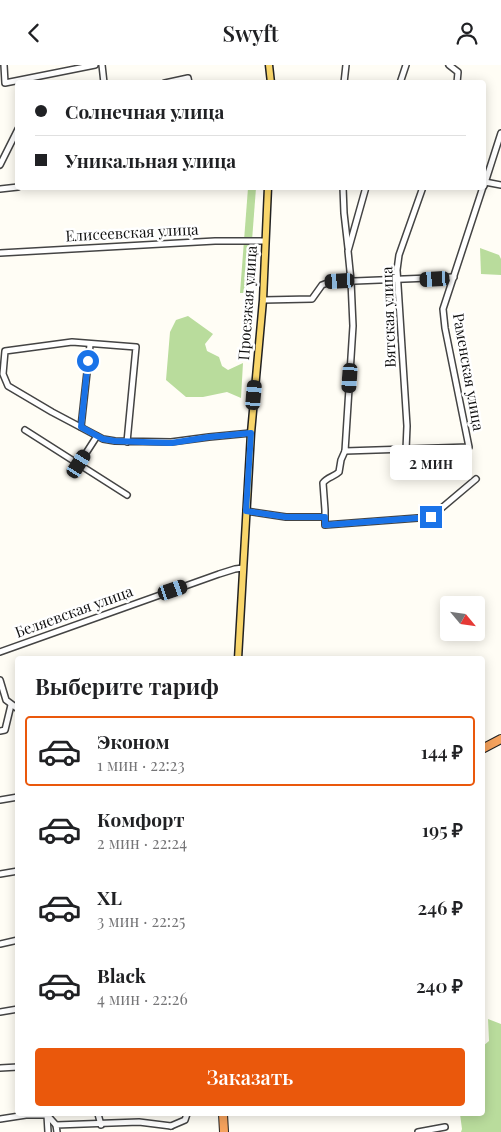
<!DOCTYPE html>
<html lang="ru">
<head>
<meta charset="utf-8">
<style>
	:root { --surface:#fff; --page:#f6f6f6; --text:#202124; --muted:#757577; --line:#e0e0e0; --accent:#ea580c }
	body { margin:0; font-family:"Playfair Display",serif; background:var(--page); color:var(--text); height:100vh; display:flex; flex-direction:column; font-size:19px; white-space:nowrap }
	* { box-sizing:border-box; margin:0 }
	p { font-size:16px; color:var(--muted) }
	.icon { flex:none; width:28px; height:28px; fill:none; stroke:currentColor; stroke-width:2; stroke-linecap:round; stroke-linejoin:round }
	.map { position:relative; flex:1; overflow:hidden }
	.drawer { position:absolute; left:15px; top:591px; width:470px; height:460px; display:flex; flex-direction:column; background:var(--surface); border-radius:5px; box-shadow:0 2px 12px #0003 }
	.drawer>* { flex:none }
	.guide { position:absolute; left:15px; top:15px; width:471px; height:110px; border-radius:5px; box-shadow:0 2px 12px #0003; display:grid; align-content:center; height:110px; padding:0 20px; background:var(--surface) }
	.needle { width:32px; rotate:119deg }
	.buttons { position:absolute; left:440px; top:531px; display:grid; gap:10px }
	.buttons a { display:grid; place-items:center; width:45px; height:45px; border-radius:5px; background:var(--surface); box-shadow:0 2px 12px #0003; font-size:25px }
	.end { position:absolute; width:22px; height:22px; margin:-11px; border:6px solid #1a73e8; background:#fff; box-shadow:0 0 0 2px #fff }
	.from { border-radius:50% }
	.bubble { position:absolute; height:35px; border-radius:5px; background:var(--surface); box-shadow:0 2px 12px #0003; font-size:16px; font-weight:600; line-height:35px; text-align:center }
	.car { position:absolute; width:15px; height:30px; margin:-15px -8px; border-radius:6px; box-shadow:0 0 4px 1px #0007; background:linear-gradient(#222 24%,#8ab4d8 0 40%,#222 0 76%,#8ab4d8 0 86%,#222 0) }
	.guide b { display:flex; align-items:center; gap:18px; height:48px; font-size:19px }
	.guide b+b { border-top:1px solid var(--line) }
	.guide i { width:12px; height:12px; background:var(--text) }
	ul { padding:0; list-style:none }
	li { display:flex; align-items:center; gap:15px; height:70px; margin:0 10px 8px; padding:0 10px; border:2px solid transparent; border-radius:5px }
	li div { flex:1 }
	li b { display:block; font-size:19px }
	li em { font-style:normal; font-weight:600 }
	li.selected { border-color:var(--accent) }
	li>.icon { width:45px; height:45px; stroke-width:1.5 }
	h2 { padding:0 20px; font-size:22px; line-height:60px }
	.button { display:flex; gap:10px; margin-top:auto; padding:10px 20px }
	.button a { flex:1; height:58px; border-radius:5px; background:var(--accent); color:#fff; font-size:20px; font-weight:600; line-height:58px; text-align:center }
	header { display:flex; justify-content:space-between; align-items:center; height:65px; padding:0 20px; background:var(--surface); font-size:22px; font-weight:600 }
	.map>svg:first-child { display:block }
</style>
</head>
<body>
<header><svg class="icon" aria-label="back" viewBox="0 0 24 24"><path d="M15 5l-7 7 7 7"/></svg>Swyft<svg class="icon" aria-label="person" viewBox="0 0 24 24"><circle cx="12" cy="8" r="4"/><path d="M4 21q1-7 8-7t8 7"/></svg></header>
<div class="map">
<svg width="501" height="1067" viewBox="0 0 501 1067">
	<rect width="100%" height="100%" fill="#fffdf5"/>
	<g fill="#b9dc9c">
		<polygon points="248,123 256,123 248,228 240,228"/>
		<polygon points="480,183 499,190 501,194 501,210 481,209"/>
		<polygon points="188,251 213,269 205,279 207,286 219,292 222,301 228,305 243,298 241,333 227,327 203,332 186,332 166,315 170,267 176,255"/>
		<polygon points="488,954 501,959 501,1067 461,1067 462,1064 460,1049 482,1049 483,981 489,976"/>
	</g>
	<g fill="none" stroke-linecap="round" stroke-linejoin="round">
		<defs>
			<g id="minor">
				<polyline points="4,0 5,18 95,0"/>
				<polyline points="102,0 104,18"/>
				<polyline points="449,0 458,7 457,18"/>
				<polyline points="165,18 188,13 189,18"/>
				<polyline points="344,18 346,0"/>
				<polyline points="400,18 406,0"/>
				<polyline points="0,100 18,64"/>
				<polyline points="485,117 501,120"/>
				<polyline points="484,121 501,68"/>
				<polyline points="343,122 344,148 348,183"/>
				<polyline points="366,122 348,186 351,216 353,261 345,386 469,382 445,263 443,244 483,122"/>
				<polyline points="0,124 18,122"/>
				<polyline points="0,188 215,176 265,176"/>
				<polyline points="263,235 312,234 322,220 330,217 454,212"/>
				<polyline points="81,362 90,280"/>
				<polyline points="25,365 127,430"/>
				<polyline points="127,377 136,282 72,277 5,286 3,309 8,321 52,347 103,374 115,376 171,377 209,372 251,368"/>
				<polyline points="406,385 407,361 397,205 399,190 423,122"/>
				<path d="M345 386 341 395 339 407C334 412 327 412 323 418L325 445V460L431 452 476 414"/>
				<polyline points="79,399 97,371"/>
				<polyline points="246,446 286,452 325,452"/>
				<polyline points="0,587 219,509 235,504 243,503"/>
				<polyline points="0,615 6,635 18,644"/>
				<polyline points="0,666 5,665 11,640"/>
				<polyline points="0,735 18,732"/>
				<polyline points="0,809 18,806"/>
				<polyline points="0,879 18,875"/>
				<polyline points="0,947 18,944"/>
				<polyline points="0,1003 18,1002"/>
				<polyline points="98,1049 101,1060"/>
				<polyline points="47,1050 48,1067"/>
				<polyline points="0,1054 26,1050 47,1050 56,1060"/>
				<polyline points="171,1061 185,1055 187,1049"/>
				<polyline points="57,1067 56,1060 139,1057 171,1061"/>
				<polyline points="418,1067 445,1062"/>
			</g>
			<g id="major">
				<polyline points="269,0 271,18"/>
				<polyline points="238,594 251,368 263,235 268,122"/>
			</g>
			<g id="highway">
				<polyline points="482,684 501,674"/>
				<polyline points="223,1049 224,1067"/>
			</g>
		</defs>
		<use href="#minor" stroke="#444" stroke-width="8"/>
		<use href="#major" stroke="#222" stroke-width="9"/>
		<use href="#highway" stroke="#222" stroke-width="10"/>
		<use href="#minor" stroke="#fff" stroke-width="5"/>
		<use href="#major" stroke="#f9d66b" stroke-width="6"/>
		<use href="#highway" stroke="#f5a25d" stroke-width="8"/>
	</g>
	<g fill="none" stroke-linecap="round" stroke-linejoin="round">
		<polyline stroke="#1a73e8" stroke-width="6" points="88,296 81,362 103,374 115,376 171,378 209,372 251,368 246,446 286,452 325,452 325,460 431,452"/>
	</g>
	<g text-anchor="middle" stroke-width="5" stroke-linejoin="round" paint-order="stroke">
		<g font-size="15" fill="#111" stroke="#fff">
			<text transform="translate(132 168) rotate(-3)" y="5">Елисеевская улица</text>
			<text transform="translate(248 238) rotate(-86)" y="5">Проезжая улица</text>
			<text transform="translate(389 252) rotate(-92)" y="5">Вятская улица</text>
			<text transform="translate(468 307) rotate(80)" y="5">Раменская улица</text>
			<text transform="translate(74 547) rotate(-20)" y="5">Беляевская улица</text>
		</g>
	</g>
</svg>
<div class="buttons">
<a><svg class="needle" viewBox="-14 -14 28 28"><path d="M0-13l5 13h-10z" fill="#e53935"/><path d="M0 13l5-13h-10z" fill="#757577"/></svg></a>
</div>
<i class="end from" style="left:88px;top:296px"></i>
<i class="end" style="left:431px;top:452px"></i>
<div class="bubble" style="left:390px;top:380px;width:82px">2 мин</div>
<i class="car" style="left:435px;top:214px;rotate:267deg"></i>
<i class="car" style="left:340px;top:216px;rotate:267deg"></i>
<i class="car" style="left:350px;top:313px;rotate:184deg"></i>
<i class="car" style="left:254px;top:330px;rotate:5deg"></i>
<i class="car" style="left:79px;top:399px;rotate:32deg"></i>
<i class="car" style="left:173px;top:525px;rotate:71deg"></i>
<div class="guide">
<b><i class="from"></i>Солнечная улица</b>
<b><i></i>Уникальная улица</b>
</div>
<section class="drawer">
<h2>Выберите тариф</h2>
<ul>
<li class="selected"><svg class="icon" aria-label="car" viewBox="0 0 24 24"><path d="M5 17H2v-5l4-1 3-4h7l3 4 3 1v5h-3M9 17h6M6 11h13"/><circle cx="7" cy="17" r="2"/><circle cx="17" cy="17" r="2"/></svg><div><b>Эконом</b><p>1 мин · 22:23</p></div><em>144 ₽</em></li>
<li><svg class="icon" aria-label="car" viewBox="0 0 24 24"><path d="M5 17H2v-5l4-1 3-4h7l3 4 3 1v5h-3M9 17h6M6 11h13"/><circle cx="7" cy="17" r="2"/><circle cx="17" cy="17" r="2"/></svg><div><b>Комфорт</b><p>2 мин · 22:24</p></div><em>195 ₽</em></li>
<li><svg class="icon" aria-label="car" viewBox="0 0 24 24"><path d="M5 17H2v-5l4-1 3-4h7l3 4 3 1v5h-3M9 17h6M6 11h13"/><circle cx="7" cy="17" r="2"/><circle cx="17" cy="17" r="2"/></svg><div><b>XL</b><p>3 мин · 22:25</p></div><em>246 ₽</em></li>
<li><svg class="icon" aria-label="car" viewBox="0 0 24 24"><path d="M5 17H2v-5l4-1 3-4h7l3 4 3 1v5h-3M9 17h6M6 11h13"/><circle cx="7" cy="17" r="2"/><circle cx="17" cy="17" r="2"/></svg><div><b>Black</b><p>4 мин · 22:26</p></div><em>240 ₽</em></li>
</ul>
<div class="button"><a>Заказать</a></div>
</section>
</div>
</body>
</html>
